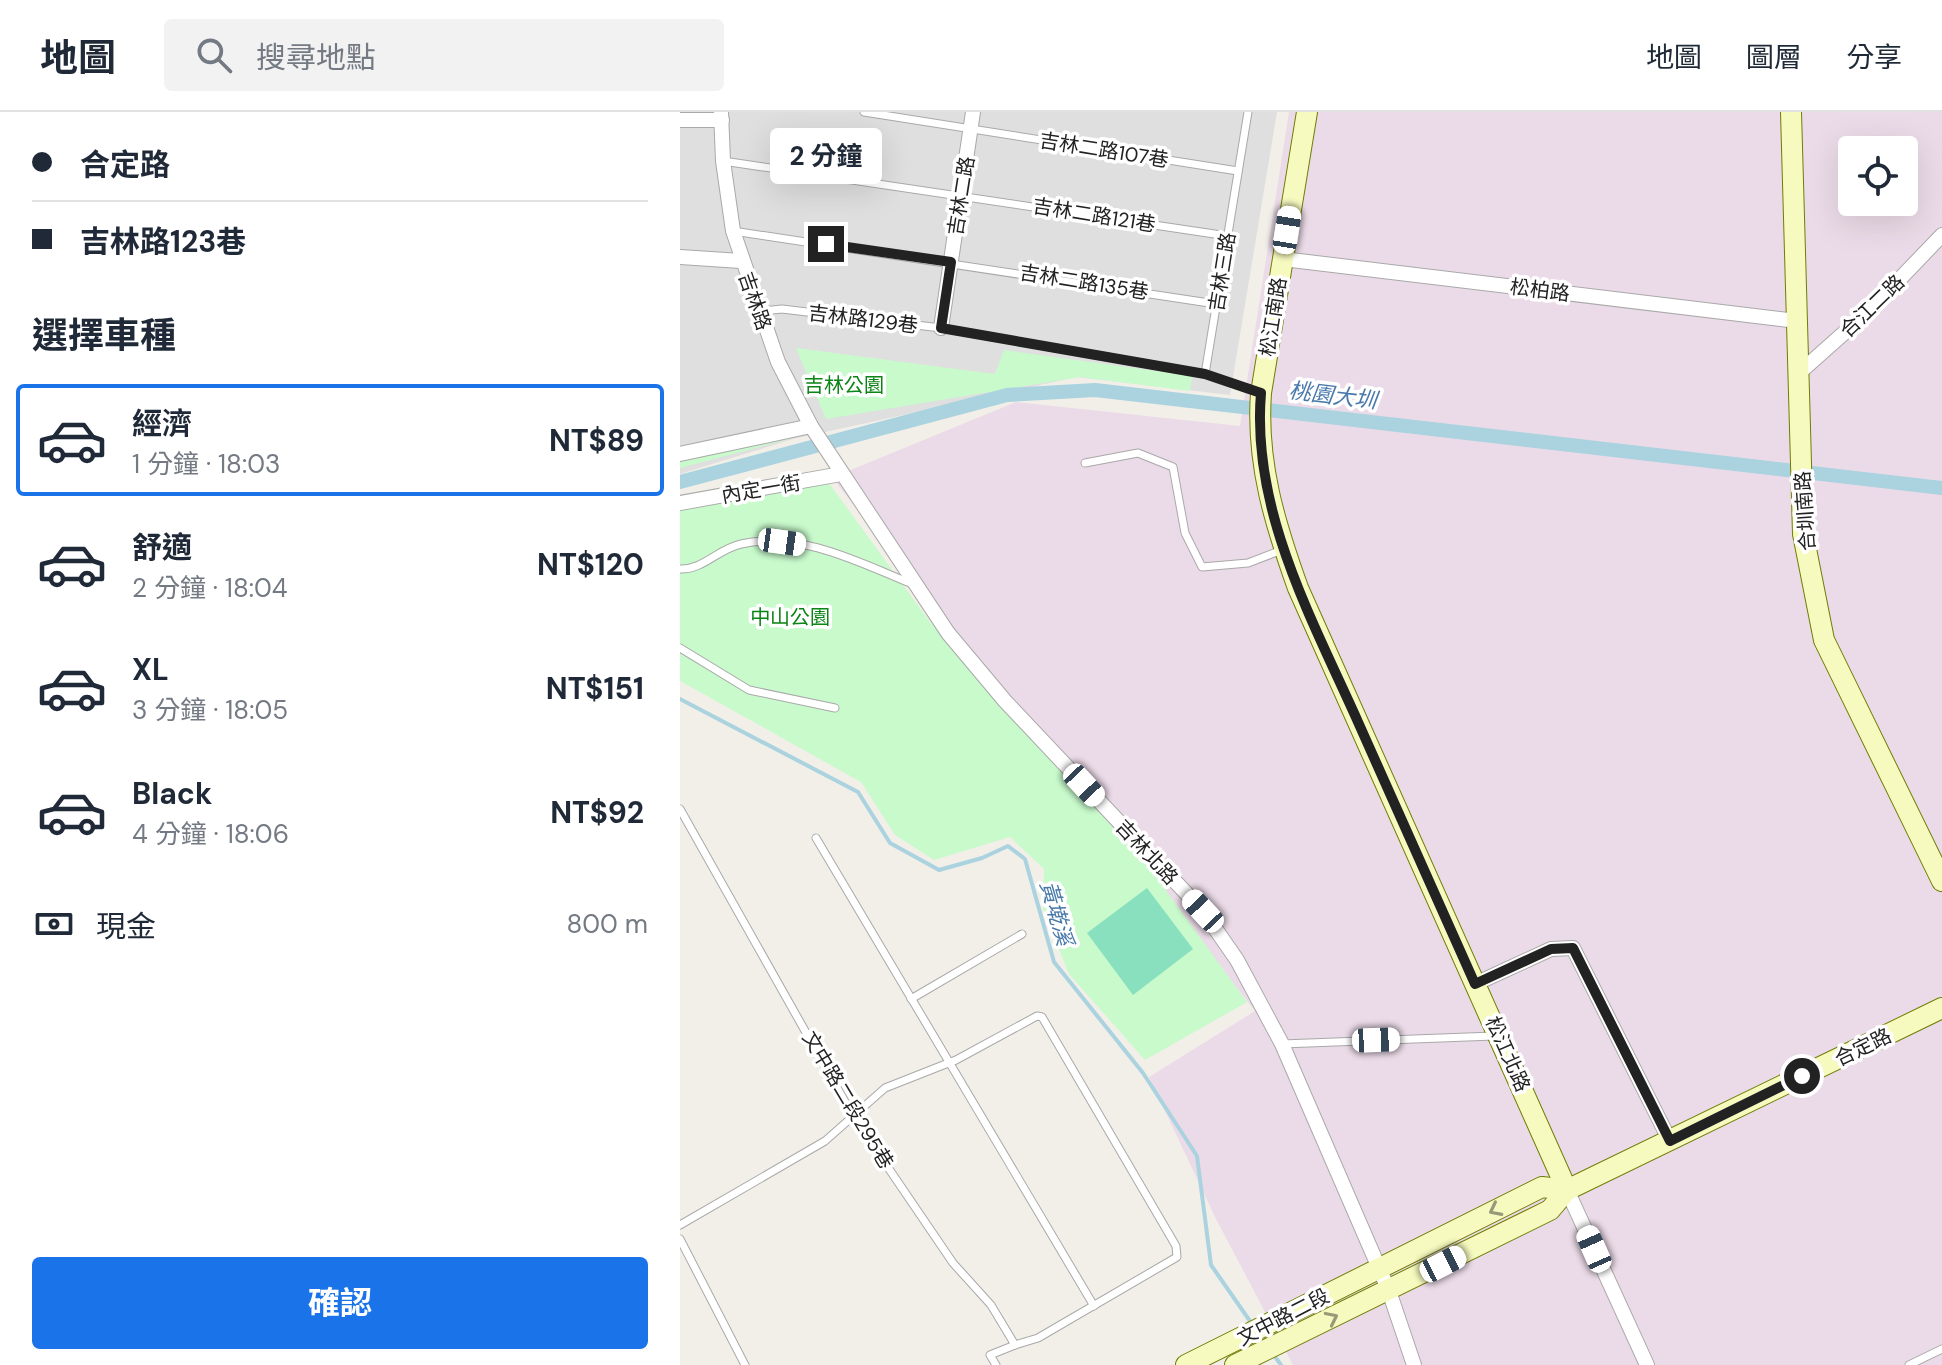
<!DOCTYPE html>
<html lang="zh-TW">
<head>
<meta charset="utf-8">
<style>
	:root { --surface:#fff; --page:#f2f2f3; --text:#1f2937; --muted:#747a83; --line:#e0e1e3; --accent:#1a73e8 }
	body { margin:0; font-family:"DM Sans","Noto Sans TC",sans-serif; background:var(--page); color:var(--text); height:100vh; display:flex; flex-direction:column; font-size:30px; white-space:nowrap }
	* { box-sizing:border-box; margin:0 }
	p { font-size:26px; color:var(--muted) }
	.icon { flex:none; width:44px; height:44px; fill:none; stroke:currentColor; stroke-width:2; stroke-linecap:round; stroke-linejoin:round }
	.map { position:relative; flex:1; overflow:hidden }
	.side { display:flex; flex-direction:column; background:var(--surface); width:680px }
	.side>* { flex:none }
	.banner { display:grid; align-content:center; height:176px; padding:0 32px; background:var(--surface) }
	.fabs { position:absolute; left:1158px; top:24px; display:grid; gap:16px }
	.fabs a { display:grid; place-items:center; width:80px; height:80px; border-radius:8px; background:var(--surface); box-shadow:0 8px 32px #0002; font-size:40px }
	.end { position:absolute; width:36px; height:36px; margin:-18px; border:10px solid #222; background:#fff; box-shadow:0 0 0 4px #fff }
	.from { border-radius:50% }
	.bubble { position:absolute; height:56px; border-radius:8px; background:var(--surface); box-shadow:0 8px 32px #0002; font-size:26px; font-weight:700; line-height:56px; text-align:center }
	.car { position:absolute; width:24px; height:48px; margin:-24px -12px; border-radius:10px; box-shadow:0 0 6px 2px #0007; background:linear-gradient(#fff 24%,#345 0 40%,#fff 0 76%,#345 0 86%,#fff 0) }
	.banner b { display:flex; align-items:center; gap:28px; height:76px; font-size:30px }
	.banner b+b { border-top:2px solid var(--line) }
	.banner i { width:20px; height:20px; background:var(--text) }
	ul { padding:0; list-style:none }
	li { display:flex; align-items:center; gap:24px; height:112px; margin:0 16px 12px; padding:0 16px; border:4px solid transparent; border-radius:8px }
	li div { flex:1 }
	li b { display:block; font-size:30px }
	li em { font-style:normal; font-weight:700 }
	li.selected { border-color:var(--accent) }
	li>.icon { width:72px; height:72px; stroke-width:1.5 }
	h2 { padding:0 32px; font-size:36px; line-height:96px }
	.pay { display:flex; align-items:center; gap:20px; height:88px; padding:0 32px; font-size:30px }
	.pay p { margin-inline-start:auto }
	.cta { display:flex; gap:16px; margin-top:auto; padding:16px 32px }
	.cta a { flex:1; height:92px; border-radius:8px; background:var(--accent); color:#fff; font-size:32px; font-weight:700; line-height:92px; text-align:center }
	header { display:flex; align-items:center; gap:48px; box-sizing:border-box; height:112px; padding:0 40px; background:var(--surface); border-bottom:2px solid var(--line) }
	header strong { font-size:38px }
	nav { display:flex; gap:44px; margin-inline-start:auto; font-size:28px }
	.search { width:560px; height:72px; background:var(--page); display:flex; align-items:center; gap:20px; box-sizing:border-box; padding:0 28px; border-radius:8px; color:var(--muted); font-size:30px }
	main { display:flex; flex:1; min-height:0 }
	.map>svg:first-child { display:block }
</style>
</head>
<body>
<header>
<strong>地圖</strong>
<div class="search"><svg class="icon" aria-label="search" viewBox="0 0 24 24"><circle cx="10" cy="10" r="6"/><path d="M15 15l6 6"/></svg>搜尋地點</div>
<nav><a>地圖</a><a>圖層</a><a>分享</a></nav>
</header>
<main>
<section class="side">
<div class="banner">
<b><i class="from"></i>合定路</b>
<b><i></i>吉林路123巷</b>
</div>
<h2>選擇車種</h2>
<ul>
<li class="selected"><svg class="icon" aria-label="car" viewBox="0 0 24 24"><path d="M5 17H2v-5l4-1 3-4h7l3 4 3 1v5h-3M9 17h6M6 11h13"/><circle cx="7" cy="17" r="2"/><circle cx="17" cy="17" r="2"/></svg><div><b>經濟</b><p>1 分鐘 · 18:03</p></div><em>NT$89</em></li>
<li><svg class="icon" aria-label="car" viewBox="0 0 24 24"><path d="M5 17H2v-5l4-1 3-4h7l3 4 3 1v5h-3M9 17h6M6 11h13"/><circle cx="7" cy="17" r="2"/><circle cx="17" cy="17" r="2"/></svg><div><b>舒適</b><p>2 分鐘 · 18:04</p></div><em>NT$120</em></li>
<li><svg class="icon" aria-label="car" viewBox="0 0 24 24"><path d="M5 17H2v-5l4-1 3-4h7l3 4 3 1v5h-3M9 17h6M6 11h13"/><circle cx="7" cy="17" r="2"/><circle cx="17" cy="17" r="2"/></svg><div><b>XL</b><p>3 分鐘 · 18:05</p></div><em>NT$151</em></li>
<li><svg class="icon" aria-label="car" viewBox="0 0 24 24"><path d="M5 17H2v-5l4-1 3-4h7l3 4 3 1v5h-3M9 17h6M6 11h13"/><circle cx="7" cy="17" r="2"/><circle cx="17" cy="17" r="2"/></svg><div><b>Black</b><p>4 分鐘 · 18:06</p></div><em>NT$92</em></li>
</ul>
<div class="pay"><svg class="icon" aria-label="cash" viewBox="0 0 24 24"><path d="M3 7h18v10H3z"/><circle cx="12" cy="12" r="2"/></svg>現金<p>800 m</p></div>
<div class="cta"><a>確認</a></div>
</section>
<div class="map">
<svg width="1262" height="1253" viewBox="0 0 1262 1253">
	<rect width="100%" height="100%" fill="#f2efe9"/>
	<polygon fill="#e0dfdf" points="0,0 597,0 550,283 397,265 113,327 0,362"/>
	<path fill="#ebdbe8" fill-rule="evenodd" d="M609 0H1262V1253H613L535 1105 469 965 575 899 146 358 161 362 336 290 560 314ZM1172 38H1224V90H1172Z"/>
	<g fill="#c8facc">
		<polygon points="116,236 315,262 324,238 512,264 510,279 400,265 146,307"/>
		<polygon points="123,313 128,322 0,356 0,346"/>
		<polygon points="146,367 250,510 474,762 567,890 465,948 389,862 363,797 364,757 330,725 254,748 215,723 181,670 0,569 0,398"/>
	</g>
	<polygon fill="#88e0be" points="467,776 513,837 453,883 407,821"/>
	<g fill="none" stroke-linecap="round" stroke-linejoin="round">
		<g stroke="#aad3df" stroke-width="4">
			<polyline points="0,587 178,680 210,731 259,758 302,746 328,734 345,747 374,850 463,961 517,1044 531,1153 572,1212"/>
			<polyline points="593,1242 601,1253"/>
		</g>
		<polyline stroke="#aad3df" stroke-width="14" points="0,370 327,283 415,278 1262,376"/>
		<defs>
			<g id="lane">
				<polyline points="184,0 558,59"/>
				<polyline points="568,0 525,262 578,280"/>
				<polyline points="43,49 548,124"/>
				<polyline points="53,119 536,192"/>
				<polyline points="81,199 102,197 261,216 525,262"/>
				<polyline points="405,351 458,341 493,355 505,421 522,455 568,451 602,438"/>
				<path d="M0 457C23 458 38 437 61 432 119 419 179 450 232 472"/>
				<polyline points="0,536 69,578 155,596"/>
				<polyline points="0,697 173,1004 273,1151 311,1193 335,1233 310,1243 316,1253"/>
				<polyline points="136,726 414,1194"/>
				<polyline points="231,887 342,822"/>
				<polyline points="602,932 814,924"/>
				<polyline points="0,1113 145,1029 205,976 276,948 357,904 362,905 496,1134 497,1145 358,1226 335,1233"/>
				<polyline points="0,1127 65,1253"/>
				<polyline points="1229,1253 1262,1237"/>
			</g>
			<g id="street">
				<polyline points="41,0 43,49 53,119 98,250 131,314 268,521 325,589 523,799 557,848 602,932 709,1179 734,1253"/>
				<polyline points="0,8 42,8"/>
				<polyline points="0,145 61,149"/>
				<polyline points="603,147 1117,209"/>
				<polyline points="261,216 293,0"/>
				<polyline points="1119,261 1191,197 1262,123"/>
				<polyline points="0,342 131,314"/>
				<polyline points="0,391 161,362"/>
				<polyline points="795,872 871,837 893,836 990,1029"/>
				<polyline points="887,1078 967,1253"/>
			</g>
			<g id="secondary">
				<path d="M627 0 581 281C576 351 595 412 618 476L887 1078"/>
				<polyline points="1111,0 1123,422 1144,528 1262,769"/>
				<polyline points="506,1253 862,1075 887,1078"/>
				<polyline points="555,1253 870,1098 887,1078 1262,896"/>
			</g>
		</defs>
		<use href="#lane" stroke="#a9a9a9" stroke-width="9"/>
		<use href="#street" stroke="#a9a9a9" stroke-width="16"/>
		<use href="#secondary" stroke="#707d05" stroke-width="22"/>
		<use href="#lane" stroke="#fff" stroke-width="7"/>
		<use href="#street" stroke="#fff" stroke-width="14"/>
		<use href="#secondary" stroke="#f7fabf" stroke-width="20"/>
	</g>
	<defs><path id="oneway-chevron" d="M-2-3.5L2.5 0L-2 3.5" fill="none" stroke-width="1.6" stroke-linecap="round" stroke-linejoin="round" transform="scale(2)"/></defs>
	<g stroke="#979978">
		<use href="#oneway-chevron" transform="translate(815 1098) rotate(153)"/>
		<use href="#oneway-chevron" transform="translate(652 1206) rotate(-26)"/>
	</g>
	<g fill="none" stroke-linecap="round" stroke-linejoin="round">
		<path stroke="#222" stroke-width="10" d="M146 132 271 150 261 216 525 262 581 281C571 398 632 507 678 610 717 697 756 784 795 872L871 837 893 836 990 1029 1122 964"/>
	</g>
	<g text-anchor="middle" stroke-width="7" stroke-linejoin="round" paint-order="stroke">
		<g font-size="20" fill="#222" stroke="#fff">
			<text transform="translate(424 38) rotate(9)" y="7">吉林二路107巷</text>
			<text transform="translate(281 84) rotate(-81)" y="7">吉林二路</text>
			<text transform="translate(414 103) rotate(9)" y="7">吉林二路121巷</text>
			<text transform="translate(542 160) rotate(-81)" y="7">吉林三路</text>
			<text transform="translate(404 170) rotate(9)" y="7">吉林二路135巷</text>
			<text transform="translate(860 178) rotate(7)" y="7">松柏路</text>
			<text transform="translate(75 189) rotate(71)" y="7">吉林路</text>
			<text transform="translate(1192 194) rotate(-44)" y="7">合江二路</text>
			<text transform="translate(593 205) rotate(-81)" y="7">松江南路</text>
			<text transform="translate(183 207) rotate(7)" y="7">吉林路129巷</text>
			<text transform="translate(81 377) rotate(-10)" y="7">內定一街</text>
			<text transform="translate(1125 399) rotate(-94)" y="7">合圳南路</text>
			<text transform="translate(467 740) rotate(47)" y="7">吉林北路</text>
			<text transform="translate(1183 935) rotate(-26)" y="7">合定路</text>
			<text transform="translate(828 942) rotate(66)" y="7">松江北路</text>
			<text transform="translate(168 988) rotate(59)" y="7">文中路二段295巷</text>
			<text transform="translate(603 1205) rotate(-27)" y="7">文中路二段</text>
		</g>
		<g font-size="20" fill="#0c8416" stroke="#fff">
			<text x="164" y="280">吉林公園</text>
			<text x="110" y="512">中山公園</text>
		</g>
		<g font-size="22" font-style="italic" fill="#4a7aab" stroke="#fff">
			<text transform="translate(653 283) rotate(7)" y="8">桃園大圳</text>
			<text transform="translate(377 801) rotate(74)" y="8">黃墘溪</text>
		</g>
	</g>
</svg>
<div class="fabs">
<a><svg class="icon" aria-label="locate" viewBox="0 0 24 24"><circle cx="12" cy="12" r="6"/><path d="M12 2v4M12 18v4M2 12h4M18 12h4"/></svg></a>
</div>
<i class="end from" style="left:1122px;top:964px"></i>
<i class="end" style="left:146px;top:132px"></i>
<div class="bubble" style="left:90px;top:16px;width:112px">2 分鐘</div>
<i class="car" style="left:607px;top:118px;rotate:9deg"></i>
<i class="car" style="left:102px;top:430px;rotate:98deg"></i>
<i class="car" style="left:404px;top:673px;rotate:137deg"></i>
<i class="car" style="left:523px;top:799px;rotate:317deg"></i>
<i class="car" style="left:696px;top:928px;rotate:88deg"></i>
<i class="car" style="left:914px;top:1137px;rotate:336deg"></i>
<i class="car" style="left:763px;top:1152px;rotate:63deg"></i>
</div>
</main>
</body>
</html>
